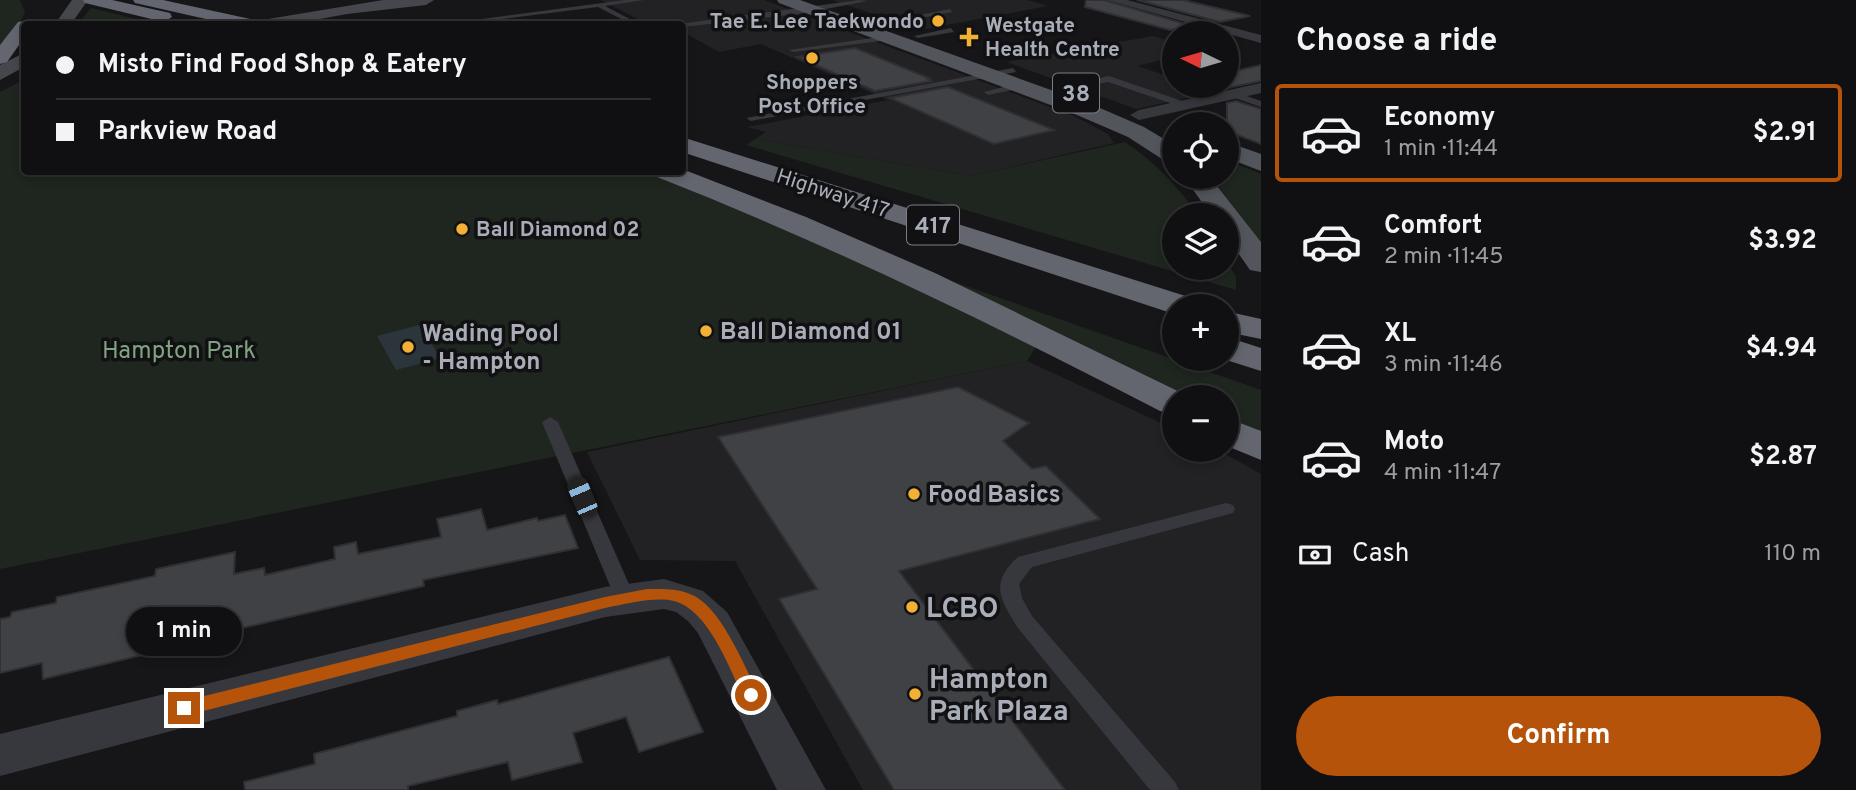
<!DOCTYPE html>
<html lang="en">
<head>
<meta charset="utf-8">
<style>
	:root { --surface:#101012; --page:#19191b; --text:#f1f3f6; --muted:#9c9d9f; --line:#303032; --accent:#b45309 }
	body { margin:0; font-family:Overpass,sans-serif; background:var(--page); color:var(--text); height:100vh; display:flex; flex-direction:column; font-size:26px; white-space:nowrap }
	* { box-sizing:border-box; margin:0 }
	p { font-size:23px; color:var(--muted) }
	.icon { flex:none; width:38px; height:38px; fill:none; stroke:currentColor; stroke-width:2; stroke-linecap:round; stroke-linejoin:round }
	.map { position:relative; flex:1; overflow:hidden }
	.sheet { display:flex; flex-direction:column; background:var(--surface); width:595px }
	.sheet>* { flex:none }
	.guide { position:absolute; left:21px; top:21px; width:665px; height:154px; border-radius:7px; box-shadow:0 4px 10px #0003,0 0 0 2px var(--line); display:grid; align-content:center; height:154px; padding:0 35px; background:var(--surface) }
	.needle { width:46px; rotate:275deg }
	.controls { position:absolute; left:1162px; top:21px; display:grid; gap:14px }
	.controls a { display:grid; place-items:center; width:77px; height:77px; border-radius:50%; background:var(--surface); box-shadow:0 4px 10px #0003,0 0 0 2px var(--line); font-size:35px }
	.end { position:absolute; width:32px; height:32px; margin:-16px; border:9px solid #b45309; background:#fff; box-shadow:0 0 0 4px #fff }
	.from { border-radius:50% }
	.bubble { position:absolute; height:49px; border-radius:24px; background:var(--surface); box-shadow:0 4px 10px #0003,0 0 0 2px var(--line); font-size:23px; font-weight:700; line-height:49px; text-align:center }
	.car { position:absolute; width:21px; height:42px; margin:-21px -10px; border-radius:9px; box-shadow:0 0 5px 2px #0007; background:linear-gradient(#222 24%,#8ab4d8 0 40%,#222 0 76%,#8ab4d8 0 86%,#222 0) }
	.guide b { display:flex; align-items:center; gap:24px; height:66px; font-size:26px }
	.guide b+b { border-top:2px solid var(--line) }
	.guide i { width:18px; height:18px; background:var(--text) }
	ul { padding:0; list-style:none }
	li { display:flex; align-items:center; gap:21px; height:98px; margin:0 14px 10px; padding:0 21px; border:4px solid transparent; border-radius:7px }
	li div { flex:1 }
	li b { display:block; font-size:26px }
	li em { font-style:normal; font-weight:700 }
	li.active { border-color:var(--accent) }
	li>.icon { width:63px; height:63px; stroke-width:1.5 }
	h2 { padding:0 35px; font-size:32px; line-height:84px }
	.pay { display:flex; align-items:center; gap:18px; height:77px; padding:0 35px; font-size:26px }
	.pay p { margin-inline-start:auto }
	.button { display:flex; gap:14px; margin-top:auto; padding:14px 35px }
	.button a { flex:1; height:80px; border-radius:42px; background:var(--accent); color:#fff; font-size:28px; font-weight:700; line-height:80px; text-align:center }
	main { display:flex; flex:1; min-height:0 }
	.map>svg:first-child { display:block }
</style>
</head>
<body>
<main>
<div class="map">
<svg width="1261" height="790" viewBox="0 0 1261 790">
	<rect width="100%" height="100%" fill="#161618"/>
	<g fill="#222225">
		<polygon points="601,0 764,0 1074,116 1108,134 1114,143 971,176 755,139 766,132 747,127 888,100 761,44 719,52 683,32 682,24 647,24"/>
		<polygon points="832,0 1027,0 1048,6 920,30"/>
		<polygon points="1153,36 1174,42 1174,57 1137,66 1174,78 1174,86 1201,86 1219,91 1136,109 1006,62"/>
		<polygon points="1027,361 1174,429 1174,450 1218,450 1261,474 1261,790 863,790 735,561 640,560 587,452"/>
	</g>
	<g fill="#1e261f">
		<polygon points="0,0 20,0 25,13 10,42 0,53"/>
		<polygon points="91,8 158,24 78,24"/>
		<polygon points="24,80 24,172 645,172 767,219 1037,345 1027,361 0,569 0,92"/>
		<path d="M755 139 971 176 1125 142C1153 161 1179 186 1197 215H1174V268H1227V262L1236 277V290L746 145Z"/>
		<polygon points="1227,160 1261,174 1261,242 1211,177 1227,177"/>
		<polygon points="946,279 1261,390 1261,436 1227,419 1227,397 1183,397"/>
	</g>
	<polygon fill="#2c353c" points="419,325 441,358 396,370 377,336"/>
	<g fill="#404145" stroke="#303034" stroke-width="2">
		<polygon points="1086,0 1104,0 1192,26 1170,30 1085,7"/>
		<polygon points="1137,0 1183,0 1250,16 1220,22"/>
		<polygon points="855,48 931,79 928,79 931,81 875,91 797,57"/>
		<polygon points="1261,65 1261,81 1227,88 1227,73"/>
		<polygon points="948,87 1054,130 994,144 890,98"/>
		<polygon points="1236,101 1261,109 1261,144 1227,131 1227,103"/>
		<polygon points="958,387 1029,423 1003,441 1032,469 1046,466 1100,519 899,571 1065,790 894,790 779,599 817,589 718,437"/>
		<polygon points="481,509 487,530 537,518 538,521 565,515 578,548 423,580 424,586 233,630 233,633 43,679 42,663 0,673 0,619 10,617 12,612 56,603 57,597 155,576 156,569 235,552 234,574 264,568 265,575 335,559 334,547 356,542 358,554 441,537 437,519"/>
		<polygon points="669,657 703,732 639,752 626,717 573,733 582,762 512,780 508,762 408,786 408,790 245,790 244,782 315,764 314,754 457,716 457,711 497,700 498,704"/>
	</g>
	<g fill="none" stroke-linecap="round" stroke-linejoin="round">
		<g fill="#37383d" fill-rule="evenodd">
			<polygon points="625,0 644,0 605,6 639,24 631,24 598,7 461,24 444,24"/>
			<polygon points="859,0 868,1 799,14 682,27 682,24 679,24"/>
			<polygon points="950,9 952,12 884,25 880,23"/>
			<polygon points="951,28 954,32 918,38 914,36"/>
			<polygon points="886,36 889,40 793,52 789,50"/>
			<polygon points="1013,68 1016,72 751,121 746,118"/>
			<polygon points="1109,76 1188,103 1189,105 1182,107 1108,82 1062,91 1058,88"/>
			<polygon points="1019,83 1022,84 1022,88 988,95 984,92"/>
			<polygon points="1232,91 1261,101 1261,107 1229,96 1229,92"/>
			<polygon points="550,417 558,422 635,598 632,604 625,606 618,604 615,598 542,422"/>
			<path d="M1226 503 1233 505 1235 509 1233 513 1032 567 1019 584 1022 598 1032 616 1175 782 1179 790H1150L1018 628C1000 599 989 583 1018 557Z"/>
		</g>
		<g fill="#37383d" fill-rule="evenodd">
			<polygon points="1107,0 1127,0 1261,35 1261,43"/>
			<polygon points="1261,83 1261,93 1139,120 1130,115 1139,110"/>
			<polygon points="664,579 703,591 727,612 826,790 777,790 698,633 688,621 676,612 664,609 605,617 0,776 0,734 605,587"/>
		</g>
		<g fill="#45474d" fill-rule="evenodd">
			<polygon points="72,0 88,0 71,24 55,24"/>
			<polygon points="383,0 434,0 426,5 347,14 292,24 259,24 268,19"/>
			<polygon points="24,53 24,67 0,80 0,65"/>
		</g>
		<g fill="#53555c" fill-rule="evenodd">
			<polygon points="777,0 800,0 1093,105 1144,127 1174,145 1174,163 1165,161 1128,137 1077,115 779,3"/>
			<polygon points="1227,142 1261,154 1261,171 1227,158"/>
			<polygon points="1184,177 1210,177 1261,242 1261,272 1250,270 1227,237 1227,215 1211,215"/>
		</g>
		<g fill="#63666e" fill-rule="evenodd">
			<polygon points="83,0 112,0 170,13 172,17 164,22 85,3"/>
			<polygon points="133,0 163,0 255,20 258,24 228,24 135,3"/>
			<polygon points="24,21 32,24 24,24 24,38 7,62 0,64 0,45 18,22"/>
			<polygon points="682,137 1195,299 1200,306 1174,306 1174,314 1171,313 682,152"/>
			<path d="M682 169 806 217 935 273 1190 397H1174V415L1160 411C996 326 830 245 657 177L653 172H682Z"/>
			<polygon points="1234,313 1261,319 1261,339 1227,332 1227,314"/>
			<polygon points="1227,337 1261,348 1261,371 1223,359 1227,359"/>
			<polygon points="1227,418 1261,431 1261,460 1227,446"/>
		</g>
	</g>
	<path fill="#b45309" d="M647 589C661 589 676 588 690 594 720 605 742 662 757 690L759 695 757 700H745C729 669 708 605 669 600 648 598 626 604 605 608L184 716 178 713 176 708 178 703 184 701 605 597Z"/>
	<g fill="#f2b134" stroke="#111113" stroke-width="2.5">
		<circle cx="938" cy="21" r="7"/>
		<path d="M965.5 26.5h7v7h7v7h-7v7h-7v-7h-7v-7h7z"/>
		<circle cx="812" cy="58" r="7"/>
		<circle cx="462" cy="229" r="7"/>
		<circle cx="706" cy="331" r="7"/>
		<circle cx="408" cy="347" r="7"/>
		<circle cx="914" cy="494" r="7"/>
		<circle cx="912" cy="607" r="7"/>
		<circle cx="915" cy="694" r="7"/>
	</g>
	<g text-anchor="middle" stroke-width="7" stroke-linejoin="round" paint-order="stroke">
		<g font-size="21" font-weight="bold" fill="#a8adb8" stroke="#111113" text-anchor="start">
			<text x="924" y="28" text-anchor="end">Tae E. Lee Taekwondo</text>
			<text x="985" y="32">Westgate<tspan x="985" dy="24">Health Centre</tspan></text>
			<text x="812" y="89" text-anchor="middle">Shoppers<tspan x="812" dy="24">Post Office</tspan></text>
			<text x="476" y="236">Ball Diamond 02</text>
		</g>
		<g font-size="21" fill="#a8adb8" stroke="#111113">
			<text transform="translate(833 193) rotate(18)" y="7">Highway 417</text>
		</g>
		<g fill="#111113" stroke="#7b7e86" stroke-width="2">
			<rect x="1053" y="73.5" width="46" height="39" rx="5"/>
			<rect x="907" y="205.5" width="52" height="39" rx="5"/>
		</g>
		<g font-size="23" font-weight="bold" fill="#a8adb8">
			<text x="1076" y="101">38</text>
			<text x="933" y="233">417</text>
		</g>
		<g font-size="24" font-weight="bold" fill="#a8adb8" stroke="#111113" text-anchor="start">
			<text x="720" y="339">Ball Diamond 01</text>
			<text x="422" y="341">Wading Pool<tspan x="422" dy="28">- Hampton</tspan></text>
			<text x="928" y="502">Food Basics</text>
		</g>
		<g font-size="24" fill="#7fa381" stroke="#111113">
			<text x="179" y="358">Hampton Park</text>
		</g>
		<g font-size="28" font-weight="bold" fill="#a8adb8" stroke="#111113" text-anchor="start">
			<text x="926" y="617">LCBO</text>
			<text x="929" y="688">Hampton<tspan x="929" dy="32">Park Plaza</tspan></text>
		</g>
	</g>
</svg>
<div class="controls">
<a><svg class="needle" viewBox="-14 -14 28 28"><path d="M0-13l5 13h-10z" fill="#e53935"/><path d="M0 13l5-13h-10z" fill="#9c9d9f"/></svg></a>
<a><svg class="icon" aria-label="locate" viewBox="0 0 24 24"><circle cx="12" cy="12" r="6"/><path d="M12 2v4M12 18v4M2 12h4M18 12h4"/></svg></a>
<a><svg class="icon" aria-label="layers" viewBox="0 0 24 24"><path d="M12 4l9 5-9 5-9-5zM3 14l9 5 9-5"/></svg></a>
<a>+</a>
<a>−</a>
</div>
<i class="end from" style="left:751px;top:695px"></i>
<i class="end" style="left:184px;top:708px"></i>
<div class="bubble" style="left:126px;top:607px;width:116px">1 min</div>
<i class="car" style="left:582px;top:497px;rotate:337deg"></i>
<div class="guide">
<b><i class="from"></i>Misto Find Food Shop &amp; Eatery</b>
<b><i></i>Parkview Road</b>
</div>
</div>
<section class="sheet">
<h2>Choose a ride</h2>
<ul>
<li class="active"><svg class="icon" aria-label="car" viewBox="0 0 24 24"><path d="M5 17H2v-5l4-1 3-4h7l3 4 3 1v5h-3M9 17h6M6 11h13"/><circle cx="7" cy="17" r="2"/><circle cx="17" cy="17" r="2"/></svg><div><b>Economy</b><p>1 min · 11:44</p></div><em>$2.91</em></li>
<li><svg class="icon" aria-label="car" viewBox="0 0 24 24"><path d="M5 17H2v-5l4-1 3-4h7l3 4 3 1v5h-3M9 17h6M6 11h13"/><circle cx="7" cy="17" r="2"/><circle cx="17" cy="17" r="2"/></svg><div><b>Comfort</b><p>2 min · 11:45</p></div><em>$3.92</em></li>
<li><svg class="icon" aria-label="car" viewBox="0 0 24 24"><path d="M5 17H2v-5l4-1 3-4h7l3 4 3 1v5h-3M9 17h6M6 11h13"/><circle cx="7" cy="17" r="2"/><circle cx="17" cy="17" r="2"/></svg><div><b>XL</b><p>3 min · 11:46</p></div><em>$4.94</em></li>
<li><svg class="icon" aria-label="car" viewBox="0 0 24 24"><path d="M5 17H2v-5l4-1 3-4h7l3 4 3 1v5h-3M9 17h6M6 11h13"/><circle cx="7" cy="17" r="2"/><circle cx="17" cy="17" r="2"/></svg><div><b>Moto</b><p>4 min · 11:47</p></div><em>$2.87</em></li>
</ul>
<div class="pay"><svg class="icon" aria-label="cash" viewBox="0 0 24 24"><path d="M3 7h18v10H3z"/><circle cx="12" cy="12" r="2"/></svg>Cash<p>110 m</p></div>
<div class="button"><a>Confirm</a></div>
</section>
</main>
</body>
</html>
